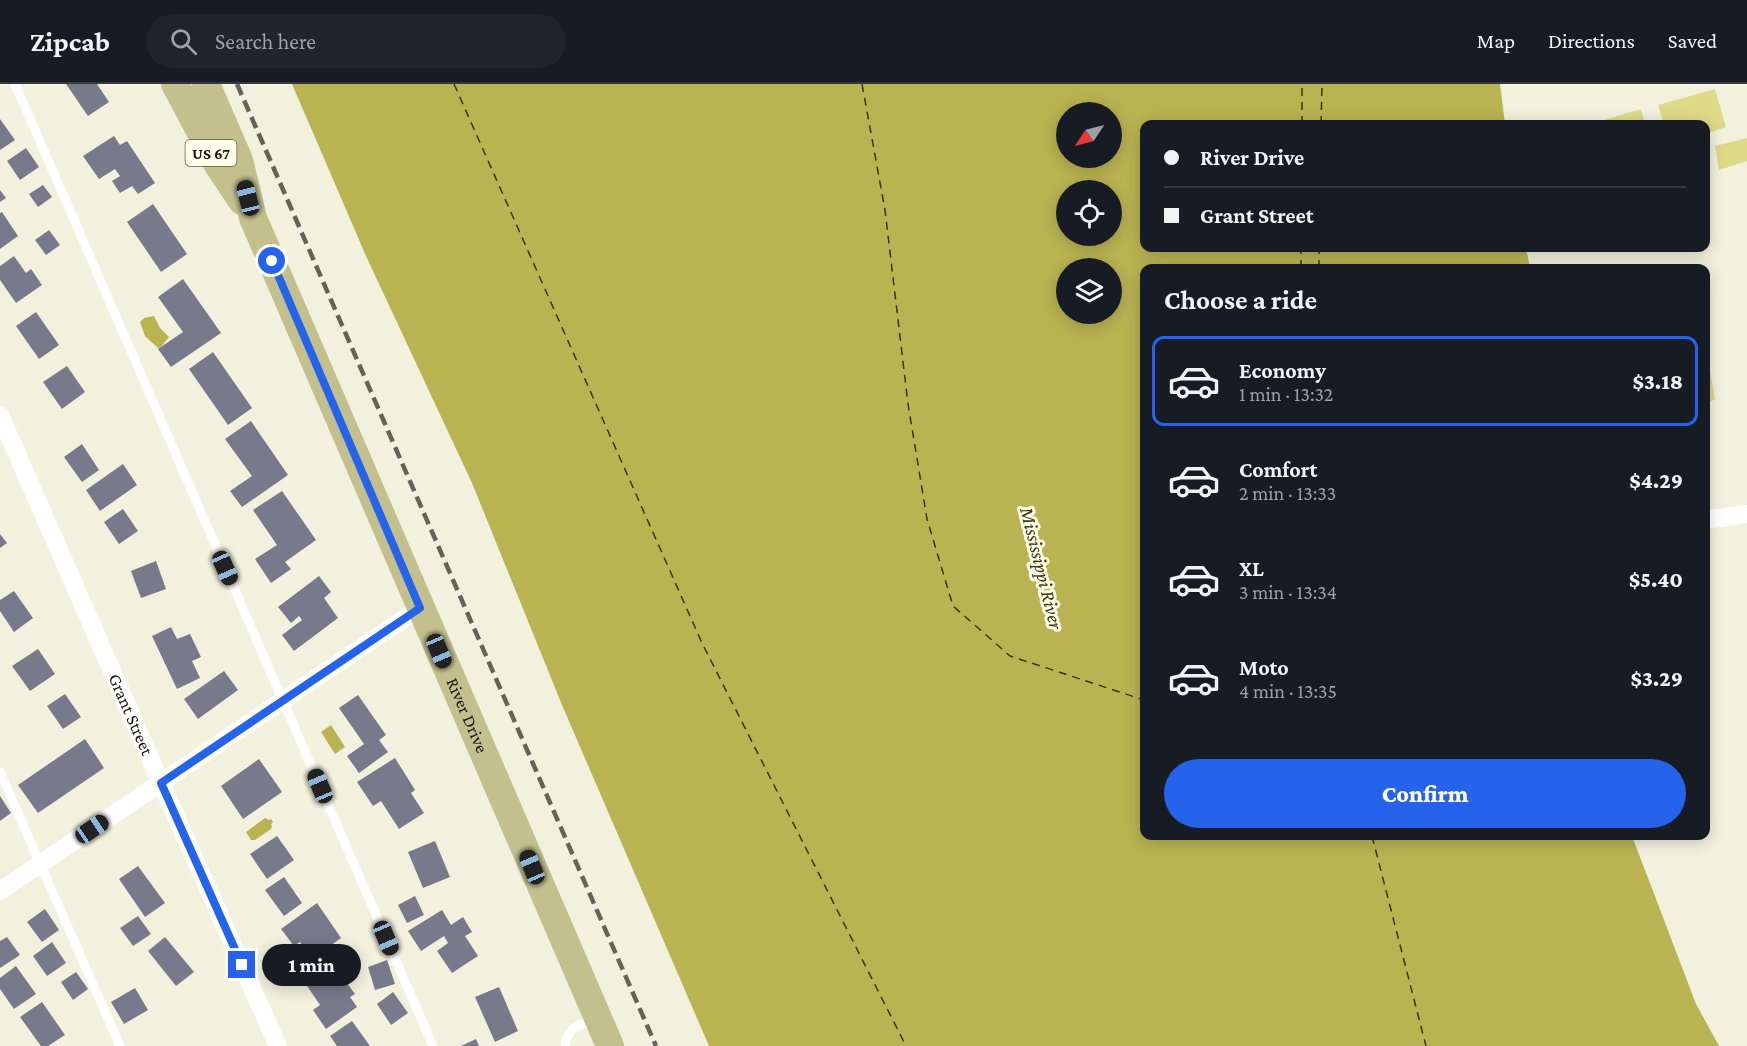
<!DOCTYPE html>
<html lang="en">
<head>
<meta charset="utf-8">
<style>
	:root { --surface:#171b24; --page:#20242c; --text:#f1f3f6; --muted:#9ea1a6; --line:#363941; --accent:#2563eb }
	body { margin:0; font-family:"Crimson Pro",serif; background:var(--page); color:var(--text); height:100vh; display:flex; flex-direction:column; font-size:22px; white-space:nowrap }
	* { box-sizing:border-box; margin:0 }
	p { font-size:20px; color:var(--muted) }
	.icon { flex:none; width:33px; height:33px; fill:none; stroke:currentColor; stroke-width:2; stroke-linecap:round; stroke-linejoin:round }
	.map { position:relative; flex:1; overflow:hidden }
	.sheet { position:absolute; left:1140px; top:180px; width:570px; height:576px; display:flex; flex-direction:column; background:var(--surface); border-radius:12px; box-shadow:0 3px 15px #0003 }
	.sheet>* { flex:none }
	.guide { position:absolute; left:1140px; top:36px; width:570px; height:132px; border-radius:12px; box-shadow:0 3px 15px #0003; display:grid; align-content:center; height:132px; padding:0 24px; background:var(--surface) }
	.needle { width:39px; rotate:235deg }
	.fabs { position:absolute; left:1056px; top:18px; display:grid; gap:12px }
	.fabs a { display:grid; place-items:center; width:66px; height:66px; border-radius:50%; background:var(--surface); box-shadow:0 3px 15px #0003; font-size:30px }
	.end { position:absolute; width:27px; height:27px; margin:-14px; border:8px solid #2563eb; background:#fff; box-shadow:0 0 0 3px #fff }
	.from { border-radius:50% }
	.bubble { position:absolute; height:42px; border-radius:21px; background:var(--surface); box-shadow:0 3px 15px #0003; font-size:20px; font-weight:800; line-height:42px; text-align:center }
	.car { position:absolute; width:18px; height:36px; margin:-18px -9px; border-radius:8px; box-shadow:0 0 4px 2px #0007; background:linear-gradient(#222 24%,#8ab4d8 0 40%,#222 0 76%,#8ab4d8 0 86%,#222 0) }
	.guide b { display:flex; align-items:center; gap:21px; height:57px; font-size:22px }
	.guide b+b { border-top:2px solid var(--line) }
	.guide i { width:15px; height:15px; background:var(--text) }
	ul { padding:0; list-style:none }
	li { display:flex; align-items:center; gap:18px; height:90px; margin:0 12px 9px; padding:0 12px; border:3px solid transparent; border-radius:12px }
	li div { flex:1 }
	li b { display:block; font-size:22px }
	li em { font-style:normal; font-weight:800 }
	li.current { border-color:var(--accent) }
	li>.icon { width:54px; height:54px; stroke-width:1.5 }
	h2 { padding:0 24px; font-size:27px; line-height:72px }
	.button { display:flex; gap:12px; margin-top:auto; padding:12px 24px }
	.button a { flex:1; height:69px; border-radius:36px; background:var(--accent); color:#fff; font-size:24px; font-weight:800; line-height:69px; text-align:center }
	header { display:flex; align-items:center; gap:36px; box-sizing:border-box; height:84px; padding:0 30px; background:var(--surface); border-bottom:2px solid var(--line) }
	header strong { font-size:28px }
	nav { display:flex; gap:33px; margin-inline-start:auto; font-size:21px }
	.search { width:420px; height:54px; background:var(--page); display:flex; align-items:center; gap:15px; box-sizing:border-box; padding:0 21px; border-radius:33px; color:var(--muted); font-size:22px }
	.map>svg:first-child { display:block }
</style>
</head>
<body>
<header>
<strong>Zipcab</strong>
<div class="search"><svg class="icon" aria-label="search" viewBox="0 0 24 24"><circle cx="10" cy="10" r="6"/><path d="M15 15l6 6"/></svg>Search here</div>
<nav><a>Map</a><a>Directions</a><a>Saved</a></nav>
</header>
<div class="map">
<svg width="1747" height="962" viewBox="0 0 1747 962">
	<rect width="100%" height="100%" fill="#f2f1de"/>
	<g fill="#deda87">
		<polygon points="1715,5 1726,43 1706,50 1706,40 1664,40 1658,21"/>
		<polygon points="1641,25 1645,40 1591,40"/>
		<polygon points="1747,54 1747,77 1719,86 1715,62"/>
		<polygon points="1706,278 1709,280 1715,315 1706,321"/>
	</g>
	<g fill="#b9b352" fill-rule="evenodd">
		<path d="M292 0H1501L1506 40H1144V164H1531L1535 184H1144V752H1632L1722 962H709L562 621 472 399 366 172ZM1066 28H1112V74H1066ZM1066 106H1112V152H1066ZM1066 184H1112V230H1066Z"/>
		<polygon points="154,232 160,244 169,253 161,263 158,264 145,252 140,238 144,234"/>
		<polygon points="331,641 345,663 335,670 321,648"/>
		<polygon points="265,734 269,736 271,735 273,738 271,740 272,743 271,745 255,756 251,756 246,748"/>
	</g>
	<g fill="#f2f1de">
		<polygon points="1500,0 1504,0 1505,19 1509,40 1505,40"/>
		<polygon points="1526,164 1534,164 1538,184 1530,184"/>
		<polygon points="1632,752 1635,752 1725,962 1719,962 1696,920"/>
	</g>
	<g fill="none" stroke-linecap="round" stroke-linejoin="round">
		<g stroke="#38360c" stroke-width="1.5" stroke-dasharray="8 6" stroke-linecap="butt">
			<polyline points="454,0 702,559 906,962"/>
			<polyline points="862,0 885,126 908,320 927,435 953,522 1010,572 1144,616"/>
			<polyline points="1302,40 1302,0"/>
			<polyline points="1321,40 1322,0"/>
			<polyline points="1301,184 1301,164"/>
			<polyline points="1319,184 1319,164"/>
			<polyline points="1372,752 1426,962"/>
		</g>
	</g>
	<g fill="#787a8b">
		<polygon points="66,0 97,0 109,18 88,32"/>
		<polygon points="0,35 15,56 0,66"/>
		<polygon points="114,52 120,61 127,57 155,99 138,110 132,102 120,109 112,97 120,92 115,85 99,95 83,72"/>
		<polygon points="26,64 39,83 20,96 7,77"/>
		<polygon points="43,101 52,113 38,123 29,110"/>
		<polygon points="0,106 6,114 0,118"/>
		<polygon points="153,120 187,170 161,188 127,138"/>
		<polygon points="2,128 18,152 0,165 0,129"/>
		<polygon points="49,146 60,161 46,171 35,156"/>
		<polygon points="14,172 26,189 31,185 42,201 16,219 0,196 0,182"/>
		<polygon points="183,195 221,249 171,283 158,265 183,248 158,213"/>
		<polygon points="36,228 59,261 39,275 16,242"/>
		<polygon points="213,268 252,324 228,341 189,285"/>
		<polygon points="67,282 85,308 62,325 43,298"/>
		<polygon points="251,337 288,391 242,423 230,407 252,392 225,355"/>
		<polygon points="82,360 99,386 82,398 64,373"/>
		<polygon points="123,380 137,401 100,427 86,406"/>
		<polygon points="282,407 316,456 285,478 291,485 271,499 255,475 277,461 253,426"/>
		<polygon points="123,425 138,447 119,460 104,438"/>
		<polygon points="0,450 7,459 0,464"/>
		<polygon points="156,477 166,505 141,514 131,487"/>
		<polygon points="319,492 331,508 324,514 338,534 294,567 282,551 302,536 299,532 291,539 278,523"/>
		<polygon points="14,507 33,534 14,548 0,527 0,516"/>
		<polygon points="171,543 177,555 190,550 201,573 192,577 200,594 177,605 152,552"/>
		<polygon points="38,565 55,590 30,607 12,582"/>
		<polygon points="224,587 238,606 198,635 184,615"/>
		<polygon points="65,610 81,633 63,645 47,622"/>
		<polygon points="358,611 386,651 379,656 388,668 359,689 347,672 364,660 339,624"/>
		<polygon points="85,655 104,684 38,729 18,701"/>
		<polygon points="395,674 415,706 411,709 424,729 399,745 381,717 373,722 357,698"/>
		<polygon points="259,675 282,708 243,735 221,702"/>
		<polygon points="0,712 11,729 0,737"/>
		<polygon points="277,752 294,776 267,795 250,770"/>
		<polygon points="435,757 450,793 423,804 408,768"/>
		<polygon points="138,782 165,819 145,833 119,795"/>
		<polygon points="284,793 302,819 284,832 265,806"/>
		<polygon points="415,812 424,831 407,839 398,821"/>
		<polygon points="317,819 341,854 312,875 300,858 294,862 281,845"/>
		<polygon points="45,825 59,846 42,858 27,838"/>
		<polygon points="442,826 451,841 463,833 472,848 465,852 478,872 452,889 437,867 448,859 444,852 421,867 408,847"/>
		<polygon points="138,832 151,850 133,862 120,844"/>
		<polygon points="7,853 20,871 0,884 0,857"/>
		<polygon points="165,853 194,888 176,902 148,867"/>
		<polygon points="52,858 66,879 47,892 33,872"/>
		<polygon points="387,876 395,900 375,906 368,883"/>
		<polygon points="323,878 335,895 341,891 355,910 350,913 357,923 326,945 313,926 320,921 301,893"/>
		<polygon points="16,882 36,910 14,925 0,905 0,894"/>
		<polygon points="76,888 88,905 73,916 61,898"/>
		<polygon points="499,903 518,947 495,958 475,913"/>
		<polygon points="135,904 148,926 124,940 111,918"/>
		<polygon points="393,908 408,929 391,941 377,920"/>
		<polygon points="42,918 65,951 48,962 41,962 20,933"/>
		<polygon points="352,937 370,962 337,962 330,952"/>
		<polygon points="476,955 479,962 461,962"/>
	</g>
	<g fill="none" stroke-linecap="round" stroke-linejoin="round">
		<g stroke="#fff" stroke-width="9">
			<polyline points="15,0 433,962"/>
			<polyline points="0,688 120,962"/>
			<path d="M565 962C567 944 578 941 594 936"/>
		</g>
		<g stroke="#fff" stroke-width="18">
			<path id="s1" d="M0 331 161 699 278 962"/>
			<polyline points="1706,436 1747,430"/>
			<polyline points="0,807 420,524"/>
		</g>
		<g stroke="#c4c08e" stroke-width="28">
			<polyline points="175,0 218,81 242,117"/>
			<path id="s2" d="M206 0 239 76 253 134 610 962"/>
		</g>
		<polyline stroke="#646359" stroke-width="4.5" stroke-dasharray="12 6" stroke-linecap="butt" points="237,0 656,962"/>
	</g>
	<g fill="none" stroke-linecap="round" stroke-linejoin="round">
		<polyline stroke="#2563eb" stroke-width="8" points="242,881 161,699 420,524 272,177"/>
	</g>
	<g text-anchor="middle" stroke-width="6" stroke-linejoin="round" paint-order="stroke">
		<rect fill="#ffffeb" stroke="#5c5b51" stroke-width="1.5" x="185.5" y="56" width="51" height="26" rx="4.5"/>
		<g font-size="16" font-weight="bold" fill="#16150f">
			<text x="211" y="75">US 67</text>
		</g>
		<g font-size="18" fill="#16150f" stroke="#ffffeb">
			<text dy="6" stroke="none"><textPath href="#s1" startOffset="327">Grant Street</textPath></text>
			<text dy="6" stroke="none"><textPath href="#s2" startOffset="684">River Drive</textPath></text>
		</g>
		<g font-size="20" font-style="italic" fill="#38360c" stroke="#ffffeb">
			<text transform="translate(1042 484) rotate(76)" y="7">Mississippi River</text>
		</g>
	</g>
</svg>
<div class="fabs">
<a><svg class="needle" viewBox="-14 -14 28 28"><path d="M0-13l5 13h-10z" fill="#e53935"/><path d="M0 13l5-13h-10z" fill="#9ea1a6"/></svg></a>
<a><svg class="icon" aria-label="locate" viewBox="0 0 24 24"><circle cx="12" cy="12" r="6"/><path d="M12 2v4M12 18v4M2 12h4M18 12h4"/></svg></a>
<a><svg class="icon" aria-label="layers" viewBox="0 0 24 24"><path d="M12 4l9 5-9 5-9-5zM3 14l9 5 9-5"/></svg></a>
</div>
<i class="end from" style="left:272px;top:177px"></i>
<i class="end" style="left:242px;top:881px"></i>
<div class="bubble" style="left:262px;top:860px;width:99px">1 min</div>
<i class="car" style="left:248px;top:114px;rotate:346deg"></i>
<i class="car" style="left:225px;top:484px;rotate:156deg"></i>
<i class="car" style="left:439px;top:567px;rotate:157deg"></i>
<i class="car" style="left:320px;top:702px;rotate:337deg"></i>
<i class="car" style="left:92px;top:745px;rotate:56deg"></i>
<i class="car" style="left:532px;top:783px;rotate:337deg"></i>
<i class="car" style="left:386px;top:854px;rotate:157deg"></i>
<div class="guide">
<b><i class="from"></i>River Drive</b>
<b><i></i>Grant Street</b>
</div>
<section class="sheet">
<h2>Choose a ride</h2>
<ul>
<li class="current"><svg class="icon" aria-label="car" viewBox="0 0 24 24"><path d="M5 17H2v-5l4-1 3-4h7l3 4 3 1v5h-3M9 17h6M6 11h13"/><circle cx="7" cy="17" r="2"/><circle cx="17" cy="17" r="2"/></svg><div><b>Economy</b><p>1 min · 13:32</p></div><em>$3.18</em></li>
<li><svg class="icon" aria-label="car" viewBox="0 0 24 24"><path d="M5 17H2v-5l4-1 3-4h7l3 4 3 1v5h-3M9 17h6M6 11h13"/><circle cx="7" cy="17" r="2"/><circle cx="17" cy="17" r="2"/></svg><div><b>Comfort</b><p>2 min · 13:33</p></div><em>$4.29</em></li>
<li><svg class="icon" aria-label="car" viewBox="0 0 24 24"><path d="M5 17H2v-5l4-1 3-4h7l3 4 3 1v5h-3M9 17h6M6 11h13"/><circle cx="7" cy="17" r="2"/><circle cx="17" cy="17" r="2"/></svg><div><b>XL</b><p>3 min · 13:34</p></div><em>$5.40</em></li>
<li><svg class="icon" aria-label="car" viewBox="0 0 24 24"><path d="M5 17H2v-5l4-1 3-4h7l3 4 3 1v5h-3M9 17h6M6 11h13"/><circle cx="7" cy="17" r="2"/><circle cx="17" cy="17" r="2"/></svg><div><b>Moto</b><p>4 min · 13:35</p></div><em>$3.29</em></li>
</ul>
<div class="button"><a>Confirm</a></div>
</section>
</div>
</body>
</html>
